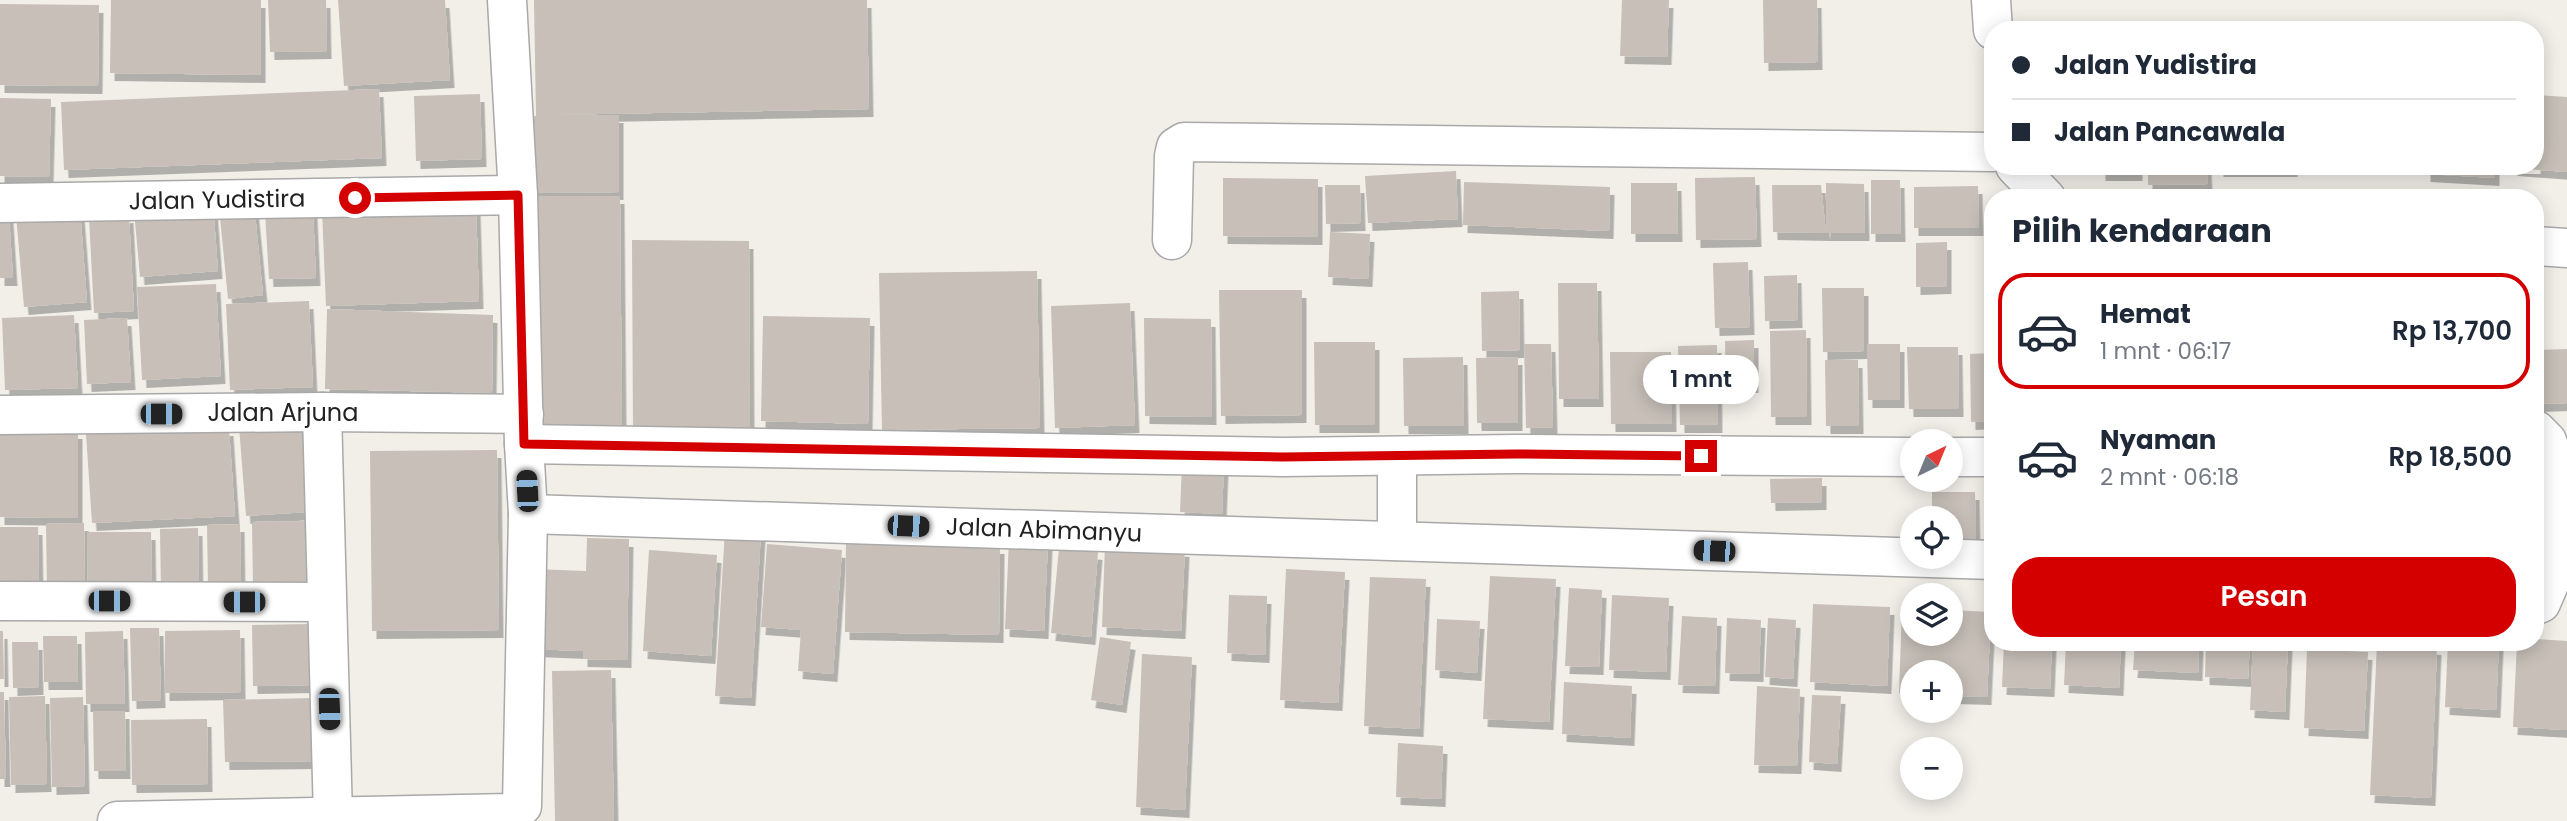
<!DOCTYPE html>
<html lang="id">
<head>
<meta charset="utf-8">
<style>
	:root { --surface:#fff; --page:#f6f6f7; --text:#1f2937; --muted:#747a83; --line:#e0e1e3; --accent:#d40000 }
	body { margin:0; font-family:Poppins,sans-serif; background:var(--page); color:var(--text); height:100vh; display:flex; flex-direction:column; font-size:26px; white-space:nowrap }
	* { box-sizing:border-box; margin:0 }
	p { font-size:23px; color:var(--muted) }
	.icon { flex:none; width:38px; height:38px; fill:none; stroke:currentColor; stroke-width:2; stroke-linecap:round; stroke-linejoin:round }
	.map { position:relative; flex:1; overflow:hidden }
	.drawer { position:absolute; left:1984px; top:189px; width:560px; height:462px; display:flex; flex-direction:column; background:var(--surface); border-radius:28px; box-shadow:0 4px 18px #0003 }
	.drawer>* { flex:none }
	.hud { position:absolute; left:1984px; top:21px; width:560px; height:154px; border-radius:28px; box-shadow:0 4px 18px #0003; display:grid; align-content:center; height:154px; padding:0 28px; background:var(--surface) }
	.needle { width:46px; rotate:43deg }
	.controls { position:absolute; left:1900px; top:429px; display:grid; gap:14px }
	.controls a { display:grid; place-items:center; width:63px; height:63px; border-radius:50%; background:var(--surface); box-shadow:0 4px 18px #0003; font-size:35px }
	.end { position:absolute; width:32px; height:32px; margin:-16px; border:9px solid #d40000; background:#fff; box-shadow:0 0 0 4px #fff }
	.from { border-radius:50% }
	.bubble { position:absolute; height:49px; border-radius:24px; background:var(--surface); box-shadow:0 4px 18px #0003; font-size:23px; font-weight:600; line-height:49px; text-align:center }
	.car { position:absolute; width:21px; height:42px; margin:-21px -10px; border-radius:9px; box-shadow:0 0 5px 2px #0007; background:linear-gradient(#222 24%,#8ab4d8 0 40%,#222 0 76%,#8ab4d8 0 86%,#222 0) }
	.hud b { display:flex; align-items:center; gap:24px; height:66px; font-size:26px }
	.hud b+b { border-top:2px solid var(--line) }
	.hud i { width:18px; height:18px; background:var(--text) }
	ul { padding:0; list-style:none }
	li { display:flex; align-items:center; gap:21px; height:116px; margin:0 14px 10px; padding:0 14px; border:4px solid transparent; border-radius:28px }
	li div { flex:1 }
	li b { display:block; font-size:26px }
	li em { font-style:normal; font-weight:600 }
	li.on { border-color:var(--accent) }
	li>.icon { width:63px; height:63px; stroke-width:1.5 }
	h2 { padding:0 28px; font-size:32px; line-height:84px }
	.cta { display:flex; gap:14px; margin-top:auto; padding:14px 28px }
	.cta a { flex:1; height:80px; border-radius:28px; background:var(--accent); color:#fff; font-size:28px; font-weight:600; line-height:80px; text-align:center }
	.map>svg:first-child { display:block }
</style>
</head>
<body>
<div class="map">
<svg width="2567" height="821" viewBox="0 0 2567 821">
	<defs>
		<filter id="shadow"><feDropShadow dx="4.5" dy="8" stdDeviation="0" flood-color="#0004"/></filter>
	</defs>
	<rect width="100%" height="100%" fill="#f2efe9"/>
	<g fill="#c7bfb8" filter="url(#shadow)">
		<polygon points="111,0 261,0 261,75 110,73"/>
		<polygon points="268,0 326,0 327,51 270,52"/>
		<polygon points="338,0 445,0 450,80 344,86"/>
		<polygon points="534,0 867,0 869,109 544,115 619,115 619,192 527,193 526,116 536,116"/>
		<polygon points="1622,0 1669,0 1667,57 1620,56"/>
		<polygon points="1763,0 1817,0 1818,62 1764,63"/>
		<polygon points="0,4 99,5 98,86 0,85"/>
		<polygon points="379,89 382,158 64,170 61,102"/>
		<polygon points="480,94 482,159 416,161 414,96"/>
		<polygon points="2536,95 2567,97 2567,172 2513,168 2513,166 2536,166"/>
		<polygon points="0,98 51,99 49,177 0,176"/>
		<rect x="2101" y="166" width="37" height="7"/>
		<polygon points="2148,166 2207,166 2208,184 2148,185"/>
		<rect x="2219" y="166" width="74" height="3"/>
		<polygon points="2426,166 2495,166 2495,178 2426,174"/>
		<polygon points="1456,171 1458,219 1368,223 1365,176"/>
		<polygon points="1755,177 1757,239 1696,240 1695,178"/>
		<polygon points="1223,178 1318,179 1318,237 1223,236"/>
		<polygon points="1871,180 1900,180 1901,234 1871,234"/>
		<polygon points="1464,182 1610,187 1609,231 1463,225"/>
		<polygon points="1631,183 1677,183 1678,234 1631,234"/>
		<polygon points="1826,183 1864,184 1865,233 1826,233 1773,232 1772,185 1821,185 1826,233"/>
		<polygon points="1325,185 1360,185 1361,223 1326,224"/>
		<polygon points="1978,186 1979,228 1914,228 1914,187"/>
		<polygon points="527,196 620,196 622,426 530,426"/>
		<polygon points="213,204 218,271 140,277 134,210"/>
		<polygon points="254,204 263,295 228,299 219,207"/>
		<polygon points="476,204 479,301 326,306 322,210"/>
		<polygon points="80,210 87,302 24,307 16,215"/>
		<polygon points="313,210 316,278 269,279 265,212"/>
		<polygon points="0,215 9,215 13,278 0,278"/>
		<polygon points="129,215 134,311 94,313 89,217"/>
		<polygon points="1330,232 1370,234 1368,279 1328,277"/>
		<polygon points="632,240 749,241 750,436 633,436"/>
		<polygon points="1947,242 1947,286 1916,287 1916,243"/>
		<polygon points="1748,262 1750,327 1715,328 1713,263"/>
		<polygon points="1037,271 1040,428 882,430 879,273"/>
		<polygon points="1797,275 1798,320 1765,321 1764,276"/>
		<polygon points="1558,283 1597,283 1599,399 1559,399"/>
		<polygon points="216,284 221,376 142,380 137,287"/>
		<polygon points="1822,288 1864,288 1864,351 1823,352"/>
		<polygon points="1219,290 1302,290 1302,415 1221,416"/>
		<polygon points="1519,291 1520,350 1482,351 1481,292"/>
		<polygon points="309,301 313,387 230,390 226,304"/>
		<polygon points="1130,303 1135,425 1055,428 1051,306"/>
		<polygon points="327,309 493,315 492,393 325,389"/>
		<polygon points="74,315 78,388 5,390 2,318"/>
		<polygon points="763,316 870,318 868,424 761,421"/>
		<polygon points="127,318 131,382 87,384 84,320"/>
		<polygon points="1144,318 1211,319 1212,417 1145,416"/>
		<polygon points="1806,330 1807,417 1771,417 1770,331"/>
		<polygon points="1754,340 1754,385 1726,385 1725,341"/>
		<polygon points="1314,342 1375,342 1375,425 1315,425"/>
		<polygon points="1524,344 1551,344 1553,427 1526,428"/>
		<polygon points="1867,344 1900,344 1900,400 1868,400"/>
		<polygon points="1717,345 1718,425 1680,425 1678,346"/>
		<polygon points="1907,347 1958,347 1959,409 1909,409"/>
		<polygon points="2567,349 2567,403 2536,404 2536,350"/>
		<polygon points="1610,352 1671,352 1672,424 1611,424"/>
		<polygon points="1993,353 1993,421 1971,422 1970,354"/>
		<polygon points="1463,357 1464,426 1404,426 1403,358"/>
		<polygon points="1518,357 1518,423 1477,423 1476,358"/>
		<polygon points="1825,360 1858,360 1859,426 1826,426"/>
		<polygon points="301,423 308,512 246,516 239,426"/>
		<polygon points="229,428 235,516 92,523 86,434"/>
		<polygon points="0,430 78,431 78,518 0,517"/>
		<polygon points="497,450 499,630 372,631 370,451"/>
		<polygon points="1182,464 1224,465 1222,514 1180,512"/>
		<polygon points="1822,478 1822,502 1771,503 1770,479"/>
		<polygon points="1932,492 1975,492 1976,543 1951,543 1951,518 1932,518"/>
		<polygon points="305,521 306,589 253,590 252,522"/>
		<polygon points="84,523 85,595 47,597 46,524"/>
		<polygon points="240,524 241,586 208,587 207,525"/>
		<polygon points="0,527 38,527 39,585 0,586"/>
		<polygon points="198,528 199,592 161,593 160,529"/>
		<polygon points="725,530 761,533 751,698 715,696"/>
		<polygon points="87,532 151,532 152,590 88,592"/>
		<polygon points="587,538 629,539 627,660 583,659 583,651 532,649 534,569 586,571"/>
		<polygon points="1009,540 1048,542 1044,631 1005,629"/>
		<polygon points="846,542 1000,546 999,635 845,632"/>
		<polygon points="767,544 842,550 833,674 798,671 801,630 761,627"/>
		<polygon points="1105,545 1185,549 1181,631 1102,627"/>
		<polygon points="1059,548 1098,552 1091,637 1051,633"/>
		<polygon points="649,550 717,555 711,656 643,651"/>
		<polygon points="1286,569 1345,572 1338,703 1280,700"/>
		<polygon points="1490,576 1556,579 1549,722 1483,719"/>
		<polygon points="1370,577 1426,579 1419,729 1364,726"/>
		<polygon points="1569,588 1602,590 1599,667 1565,666"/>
		<polygon points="1229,595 1267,596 1265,655 1227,653"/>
		<polygon points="1612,595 1669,598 1666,672 1609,670"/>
		<polygon points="1813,604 1890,607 1887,686 1810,682"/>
		<polygon points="1902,607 1913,608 1913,634 1951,634 1951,610 1991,612 1987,697 1951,696 1951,672 1913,672 1913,694 1899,693"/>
		<polygon points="1682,616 1717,618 1715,686 1678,685"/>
		<polygon points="1727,618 1761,620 1759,674 1725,673"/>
		<polygon points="1768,618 1796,620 1793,679 1765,677"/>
		<polygon points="1437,619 1480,621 1477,673 1435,670"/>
		<polygon points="311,624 311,685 253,686 252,625"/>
		<polygon points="130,628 159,628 161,700 132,701"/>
		<polygon points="240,630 241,692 165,693 165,631"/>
		<polygon points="0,631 3,631 4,679 0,679"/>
		<polygon points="123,631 125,704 86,704 85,632"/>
		<polygon points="43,636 77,636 78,682 44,682"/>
		<polygon points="1100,637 1131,642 1122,705 1091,700"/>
		<polygon points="2536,639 2567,641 2567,730 2513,727 2517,642 2536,642"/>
		<polygon points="12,642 38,642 39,687 13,688"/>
		<polygon points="2004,642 2052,642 2050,689 2002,687"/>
		<polygon points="2066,642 2121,642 2119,688 2064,685"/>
		<polygon points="2135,642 2199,642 2198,673 2133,670"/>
		<polygon points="2206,642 2250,642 2248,679 2205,677"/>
		<polygon points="2253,642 2288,642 2285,712 2250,710"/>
		<polygon points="2448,642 2499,642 2496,710 2445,707"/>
		<polygon points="2377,643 2437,647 2431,798 2370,795"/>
		<polygon points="2307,649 2368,652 2364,731 2304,728"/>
		<polygon points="1142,654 1192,657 1185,810 1136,807"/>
		<polygon points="611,670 614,821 555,821 552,671"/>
		<polygon points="1564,682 1632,686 1630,738 1562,734"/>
		<polygon points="1757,686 1800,689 1797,766 1754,765"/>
		<polygon points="0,692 4,692 6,779 0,779"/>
		<polygon points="1812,695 1841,696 1837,764 1809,762"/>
		<polygon points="45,696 47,784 11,785 9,697"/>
		<polygon points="83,697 85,786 52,787 50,698"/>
		<polygon points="313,698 314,761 225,762 223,700"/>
		<polygon points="93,711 125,711 126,771 94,771"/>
		<polygon points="207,719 208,784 132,785 131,720"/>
		<polygon points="1398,743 1443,746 1441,799 1396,797"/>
	</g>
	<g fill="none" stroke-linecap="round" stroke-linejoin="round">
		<defs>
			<g id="minor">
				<polyline points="1991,0 1993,30"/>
				<polyline points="2015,166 2046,198"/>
				<polyline points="0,203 518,195"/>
				<polyline points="1172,240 1174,156 1176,147 1184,142 1993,152"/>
				<polyline points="2536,246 2567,248"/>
				<polyline points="322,412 333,817"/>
				<polyline points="0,415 322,412 524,414"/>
				<polyline points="2536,430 2547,441 2553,457 2550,582 2541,603 2536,605"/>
				<polyline points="524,444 1282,457 1516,454 1913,457"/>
				<polyline points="1951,457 1993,457"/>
				<polyline points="1397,458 1397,541"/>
				<polyline points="528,514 1993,560"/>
				<polyline points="0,601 326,602"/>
				<polyline points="117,821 514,813 522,806 528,514 524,444 518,195 507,0"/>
			</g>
		</defs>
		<use href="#minor" stroke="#a9a9a9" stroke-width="41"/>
		<use href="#minor" stroke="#fff" stroke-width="38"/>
	</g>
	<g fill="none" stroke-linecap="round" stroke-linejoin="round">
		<polyline stroke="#d40000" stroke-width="9" points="355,198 518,195 524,444 1282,457 1516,454 1701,456"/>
	</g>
	<g text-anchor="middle" stroke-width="7" stroke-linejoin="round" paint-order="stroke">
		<g font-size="24" fill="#222" stroke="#fff">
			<text transform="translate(217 200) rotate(-1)" y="8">Jalan Yudistira</text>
			<text x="283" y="421">Jalan Arjuna</text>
			<text transform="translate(1044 530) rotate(2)" y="8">Jalan Abimanyu</text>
		</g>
	</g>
</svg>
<div class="controls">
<a><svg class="needle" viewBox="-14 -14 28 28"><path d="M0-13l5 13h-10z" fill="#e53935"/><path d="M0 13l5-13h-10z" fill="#747a83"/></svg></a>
<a><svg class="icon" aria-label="locate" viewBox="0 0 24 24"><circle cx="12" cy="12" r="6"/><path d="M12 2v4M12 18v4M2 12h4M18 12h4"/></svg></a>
<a><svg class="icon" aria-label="layers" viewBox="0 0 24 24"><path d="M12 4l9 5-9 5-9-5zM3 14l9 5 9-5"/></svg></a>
<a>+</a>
<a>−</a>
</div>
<i class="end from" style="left:355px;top:198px"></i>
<i class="end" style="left:1701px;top:456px"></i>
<div class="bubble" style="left:1643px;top:355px;width:116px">1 mnt</div>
<i class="car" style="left:161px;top:414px;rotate:90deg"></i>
<i class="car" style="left:527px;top:491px;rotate:357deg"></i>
<i class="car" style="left:908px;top:526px;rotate:92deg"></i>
<i class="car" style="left:1714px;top:551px;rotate:272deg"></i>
<i class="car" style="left:109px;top:601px;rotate:90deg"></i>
<i class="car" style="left:244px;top:602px;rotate:270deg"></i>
<i class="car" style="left:329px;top:709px;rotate:178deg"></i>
<div class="hud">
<b><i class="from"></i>Jalan Yudistira</b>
<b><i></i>Jalan Pancawala</b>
</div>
<section class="drawer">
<h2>Pilih kendaraan</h2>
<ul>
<li class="on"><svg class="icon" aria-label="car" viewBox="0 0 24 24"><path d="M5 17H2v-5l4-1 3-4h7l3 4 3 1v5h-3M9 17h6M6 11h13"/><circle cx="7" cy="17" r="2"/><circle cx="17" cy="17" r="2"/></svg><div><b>Hemat</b><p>1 mnt · 06:17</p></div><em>Rp 13,700</em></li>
<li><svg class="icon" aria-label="car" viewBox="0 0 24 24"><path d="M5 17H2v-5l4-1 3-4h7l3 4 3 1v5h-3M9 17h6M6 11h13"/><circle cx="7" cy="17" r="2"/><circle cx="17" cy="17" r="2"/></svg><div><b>Nyaman</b><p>2 mnt · 06:18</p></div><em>Rp 18,500</em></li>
</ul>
<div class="cta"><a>Pesan</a></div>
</section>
</div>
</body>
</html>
